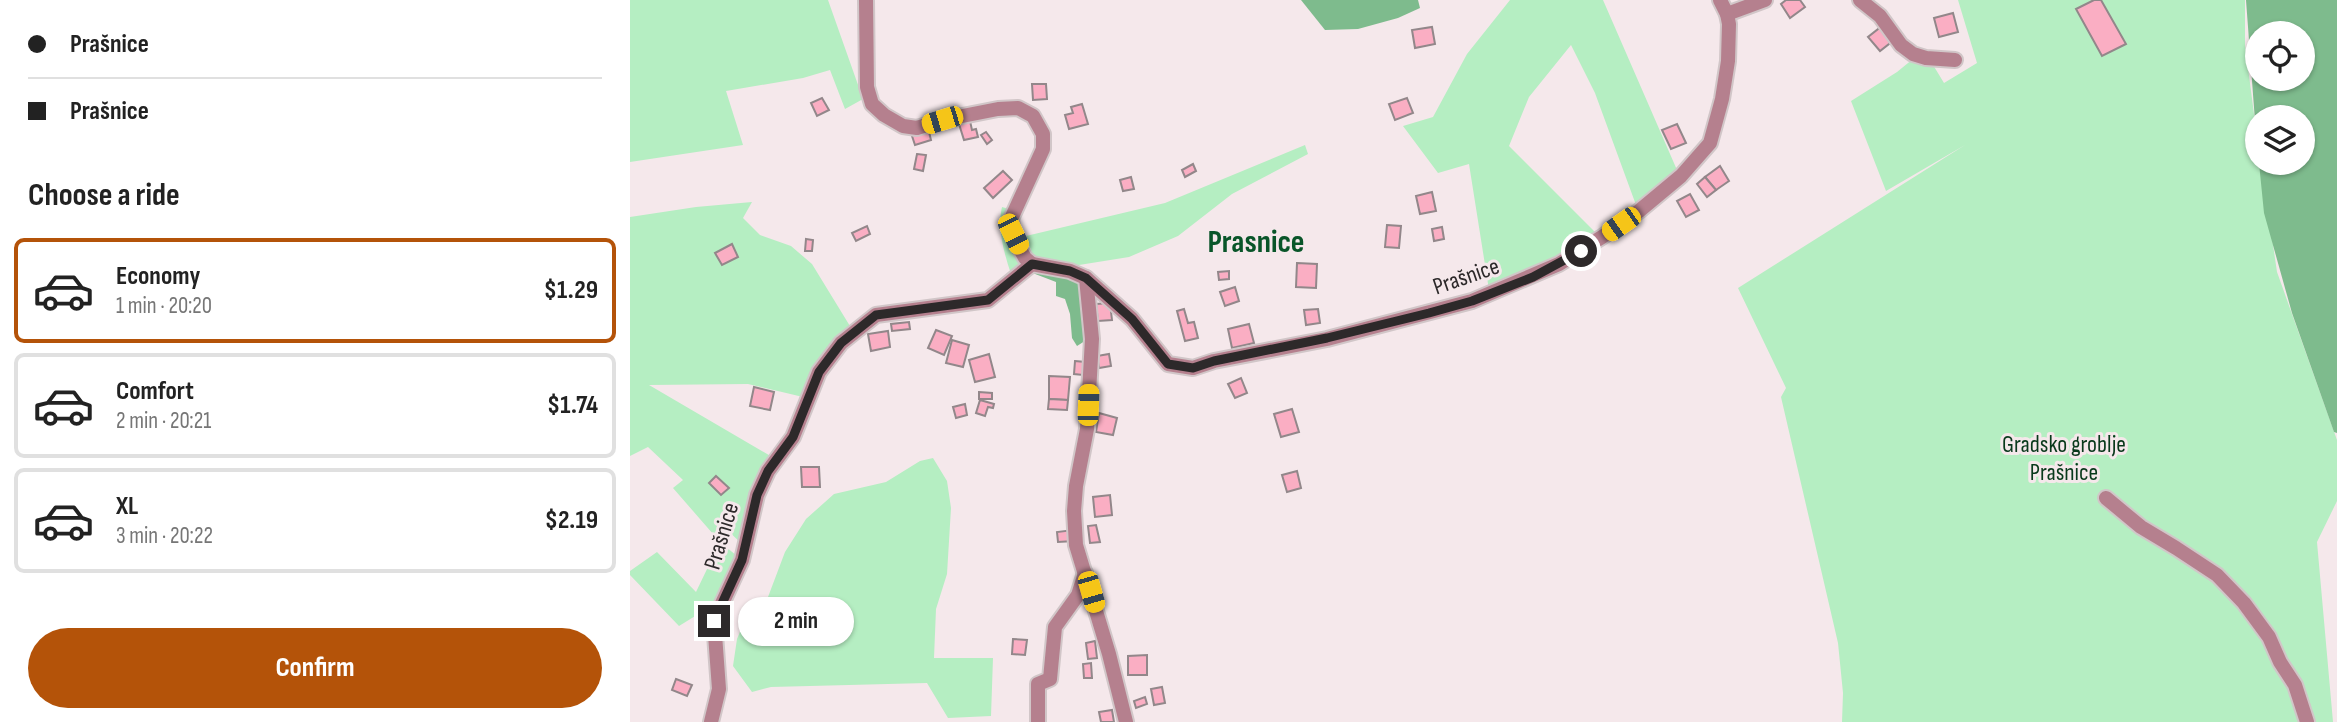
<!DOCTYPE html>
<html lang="en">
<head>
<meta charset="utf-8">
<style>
	:root { --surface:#fff; --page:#f2f2f2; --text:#222; --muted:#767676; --line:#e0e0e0; --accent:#b45309 }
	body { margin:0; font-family:"Sofia Sans Condensed",sans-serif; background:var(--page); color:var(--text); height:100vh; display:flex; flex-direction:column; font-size:26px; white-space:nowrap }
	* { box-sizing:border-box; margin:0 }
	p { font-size:23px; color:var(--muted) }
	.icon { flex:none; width:38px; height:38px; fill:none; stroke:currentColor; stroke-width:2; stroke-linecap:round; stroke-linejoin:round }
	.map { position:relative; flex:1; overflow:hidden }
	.drawer { display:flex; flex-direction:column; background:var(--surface); width:630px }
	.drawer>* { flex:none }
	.hud { display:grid; align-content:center; height:154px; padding:0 28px; background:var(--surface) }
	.fabs { position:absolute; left:1615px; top:21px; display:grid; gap:14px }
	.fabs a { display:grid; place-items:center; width:70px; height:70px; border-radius:50%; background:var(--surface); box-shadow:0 2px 5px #0004; font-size:35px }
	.end { position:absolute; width:32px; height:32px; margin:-16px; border:9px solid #2d292a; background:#fff; box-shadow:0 0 0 4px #fff }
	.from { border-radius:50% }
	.bubble { position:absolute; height:49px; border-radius:24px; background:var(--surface); box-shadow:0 2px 5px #0004; font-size:23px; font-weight:700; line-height:49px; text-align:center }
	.car { position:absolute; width:21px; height:42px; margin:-21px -10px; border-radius:9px; box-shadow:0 0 5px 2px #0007; background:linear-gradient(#f5c518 24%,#345 0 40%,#f5c518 0 76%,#345 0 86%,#f5c518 0) }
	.hud b { display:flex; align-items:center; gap:24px; height:66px; font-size:26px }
	.hud b+b { border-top:2px solid var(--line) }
	.hud i { width:18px; height:18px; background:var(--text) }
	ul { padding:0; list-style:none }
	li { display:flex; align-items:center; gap:21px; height:105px; margin:0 14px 10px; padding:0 14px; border:4px solid var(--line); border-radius:10px }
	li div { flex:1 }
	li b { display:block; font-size:26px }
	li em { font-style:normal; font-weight:700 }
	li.selected { border-color:var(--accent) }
	li>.icon { width:63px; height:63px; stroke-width:1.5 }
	h2 { padding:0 28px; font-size:32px; line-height:84px }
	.button { display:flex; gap:14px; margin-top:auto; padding:14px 28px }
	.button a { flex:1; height:80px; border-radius:42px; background:var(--accent); color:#fff; font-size:28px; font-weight:700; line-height:80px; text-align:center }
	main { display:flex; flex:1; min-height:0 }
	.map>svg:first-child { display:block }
</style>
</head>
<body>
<main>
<section class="drawer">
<div class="hud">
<b><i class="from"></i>Prašnice</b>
<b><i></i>Prašnice</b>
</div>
<h2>Choose a ride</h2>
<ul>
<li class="selected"><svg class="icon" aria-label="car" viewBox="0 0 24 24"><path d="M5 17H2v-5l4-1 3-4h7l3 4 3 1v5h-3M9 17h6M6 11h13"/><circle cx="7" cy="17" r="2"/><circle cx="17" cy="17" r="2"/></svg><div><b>Economy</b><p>1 min · 20:20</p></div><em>$1.29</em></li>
<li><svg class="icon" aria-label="car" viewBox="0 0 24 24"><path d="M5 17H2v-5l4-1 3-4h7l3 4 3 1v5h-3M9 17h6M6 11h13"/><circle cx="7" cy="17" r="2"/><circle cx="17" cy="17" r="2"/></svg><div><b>Comfort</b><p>2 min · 20:21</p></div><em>$1.74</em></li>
<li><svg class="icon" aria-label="car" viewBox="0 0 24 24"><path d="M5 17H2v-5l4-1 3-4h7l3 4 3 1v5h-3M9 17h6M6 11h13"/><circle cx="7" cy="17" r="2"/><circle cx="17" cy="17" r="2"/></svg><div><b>XL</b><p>3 min · 20:22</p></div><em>$2.19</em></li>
</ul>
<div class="button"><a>Confirm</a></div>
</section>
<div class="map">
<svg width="1707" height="722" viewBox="0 0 1707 722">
	<rect width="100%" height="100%" fill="#f5e8eb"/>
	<g fill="#b5eec2">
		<polygon points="0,0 198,0 233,99 215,109 200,70 173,78 96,91 113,145 0,162"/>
		<polygon points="880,0 973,0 1047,170 1006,205 965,93 941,45 899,97 879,146 968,235 927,261 859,290 839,164 808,173 773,126 803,117 837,54"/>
		<polygon points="1328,0 1615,0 1615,45 1627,137 1628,163 1631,163 1647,272 1707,440 1707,501 1687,542 1703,722 1212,722 1213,693 1208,643 1151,397 1156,388 1108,288 1335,145 1256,191 1221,101 1267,72 1294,50 1314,83 1347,63"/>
		<path d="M675 145 678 154 602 194 548 236 499 257 449 265 407 259 381 274C374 253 367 228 372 207L390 212 384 221 391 237 402 253 396 236 535 203Z"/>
		<path d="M122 202 113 218 130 235 161 246 182 264 223 331C189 354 187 358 173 397L118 384 19 385 144 458 112 544 94 527 90 542 107 556 88 602 49 626 0 575V571L27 552 66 592 90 542 43 488 53 480 18 447 0 456V217L66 207Z"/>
		<polygon points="303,458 317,481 321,508 317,574 306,609 304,658 363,658 361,716 318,718 297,683 141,687 122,692 103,666 107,639 117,615 138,597 155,552 176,519 204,494 256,482 290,461"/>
	</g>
	<g fill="#7ebb8d" fill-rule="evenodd">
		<polygon points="671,0 788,0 790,8 768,18 728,29 695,30"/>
		<path d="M1616 0H1707V433L1704 432 1662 313 1634 213 1629 163H1673V117H1628L1627 148ZM1673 33V79H1628V33Z"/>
		<polygon points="421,271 443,272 457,299 458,339 447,346 442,338 440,314 435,299 426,296 426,282 400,272"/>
	</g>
	<g fill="#faaec3" stroke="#92878a" stroke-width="2">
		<polygon points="1156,0 1170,0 1175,7 1160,18 1151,4"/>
		<polygon points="1464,0 1471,0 1496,44 1472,56 1446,9"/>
		<polygon points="1323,13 1328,32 1309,37 1304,18"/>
		<polygon points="1252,26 1264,40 1250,51 1238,37"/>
		<polygon points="802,27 805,44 785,48 782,30"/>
		<polygon points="402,84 416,84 417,99 403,100"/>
		<polygon points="192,98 199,110 187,116 181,103"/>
		<polygon points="777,98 783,113 765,120 759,104"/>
		<polygon points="452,104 458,124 439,129 435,115 443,113 441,107"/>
		<polygon points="340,121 342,130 346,129 348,137 334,140 329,124"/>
		<polygon points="1047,124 1056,143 1041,149 1032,130"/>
		<polygon points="298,128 301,140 285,145 281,133"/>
		<polygon points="356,132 362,140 357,144 351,135"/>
		<polygon points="287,154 296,155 293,171 284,169"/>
		<polygon points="563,164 566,171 555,177 552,170"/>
		<polygon points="1090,166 1099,181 1086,190 1075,177"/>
		<polygon points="373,171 382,180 363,198 354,188"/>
		<polygon points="501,177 504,189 493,191 490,180"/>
		<polygon points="1075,177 1086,190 1077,197 1067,184"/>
		<polygon points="802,192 806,211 790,214 786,196"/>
		<polygon points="1060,194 1069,210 1056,217 1047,201"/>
		<polygon points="757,225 771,226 769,248 755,247"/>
		<polygon points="237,226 240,234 226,241 222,233"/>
		<polygon points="812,227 814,239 804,241 802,229"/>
		<polygon points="176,239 183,240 182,251 175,251"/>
		<polygon points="102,244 108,257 92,265 85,253"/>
		<polygon points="667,263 687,264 686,288 666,287"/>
		<polygon points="599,271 599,279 589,280 588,272"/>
		<polygon points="605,287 609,301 595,306 590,292"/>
		<polygon points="480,303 482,320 468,321 466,304"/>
		<polygon points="554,309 558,323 564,322 568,338 555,341 547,311"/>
		<polygon points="688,309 690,323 676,325 674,310"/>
		<polygon points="279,322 280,329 262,331 261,324"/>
		<polygon points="619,324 624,343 602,348 598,329"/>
		<polygon points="306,330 322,336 314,355 298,348"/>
		<polygon points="258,331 260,347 241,351 238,334"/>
		<polygon points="322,340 339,345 333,367 316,363"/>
		<polygon points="359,354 365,377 345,382 339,360"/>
		<polygon points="479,354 481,366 469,368 467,356"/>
		<polygon points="445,361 455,362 453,375 444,374"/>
		<polygon points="419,376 440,377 438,400 419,399"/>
		<polygon points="611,378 617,393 605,398 598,384"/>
		<polygon points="124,387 144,392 140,410 120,406"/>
		<polygon points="349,392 362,393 362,399 349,399"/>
		<polygon points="419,399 438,400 437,410 418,409"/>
		<polygon points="350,400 364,404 363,408 358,407 355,416 346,413"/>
		<polygon points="335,404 337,415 326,418 323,407"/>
		<polygon points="662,409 669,432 651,437 644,414"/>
		<polygon points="469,413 487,418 483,435 466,432"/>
		<polygon points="171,467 189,467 190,487 172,487"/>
		<polygon points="667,471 671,488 657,492 652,475"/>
		<polygon points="86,476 99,488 91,495 79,483"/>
		<polygon points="480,495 482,515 465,517 463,497"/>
		<polygon points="466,525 470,542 460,543 458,526"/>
		<polygon points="443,530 444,541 428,542 427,532"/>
		<polygon points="383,639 397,640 395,655 382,654"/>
		<polygon points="465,641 467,658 458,659 456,643"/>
		<polygon points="517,655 517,675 498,675 498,656"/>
		<polygon points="461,663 462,678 454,678 453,664"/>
		<polygon points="46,679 62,685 57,696 42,690"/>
		<polygon points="532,687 535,703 524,705 521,689"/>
		<polygon points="515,697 517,704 506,708 504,701"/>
		<polygon points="482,710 484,722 471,722 469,712"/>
	</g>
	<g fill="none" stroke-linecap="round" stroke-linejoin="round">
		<defs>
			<g id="minor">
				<polyline points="236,0 237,87 242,104 254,115 273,126 287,128 312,120 368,109 388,108 403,116 413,134 413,149 381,219 383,234 389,247 395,258 402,264"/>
				<polyline points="1230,0 1250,16 1271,45 1283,54 1296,58 1325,60"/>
				<polyline points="1097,14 1135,0"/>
				<polyline points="456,278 462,339 457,429 446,486 444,511 446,545 479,654 496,722"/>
				<polyline points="1476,498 1511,527 1546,548 1587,575 1614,603 1639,637 1650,662 1665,685 1677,722"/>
				<polyline points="81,722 89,689 84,621 112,560 127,495 138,471 163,437 189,372 211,343 246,315 358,300 402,264 440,271 456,278 502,319 538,364 563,368 584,361 697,339 842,301 929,264 972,237 1009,211 1051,176 1080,143 1092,99 1098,61 1099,24 1097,14 1090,0"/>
				<polyline points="408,722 408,684 420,679 425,627 448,595 455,573"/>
			</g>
		</defs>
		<use href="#minor" stroke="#d1c6c8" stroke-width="18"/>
		<use href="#minor" stroke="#b5808e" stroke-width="14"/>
	</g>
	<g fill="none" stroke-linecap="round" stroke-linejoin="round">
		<polyline stroke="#2d292a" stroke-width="9" points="84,621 112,560 127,495 138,471 163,437 189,372 211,343 246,315 358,300 402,264 440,271 456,278 502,319 538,364 563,368 584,361 697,338 799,313 842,301 903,277 951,251"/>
	</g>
	<g text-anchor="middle" stroke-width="6" stroke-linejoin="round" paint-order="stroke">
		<g font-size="24" fill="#2d292a" stroke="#f5e8eb">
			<text transform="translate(836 276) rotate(-19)" y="8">Prašnice</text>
			<text transform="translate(91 536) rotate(-73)" y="8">Prašnice</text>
		</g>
		<g font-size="24" fill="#08391b" stroke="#f5e8eb">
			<text x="1434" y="452">Gradsko groblje<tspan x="1434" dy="28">Prašnice</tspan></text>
		</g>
		<g font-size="32" font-weight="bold" fill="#095529" stroke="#f5e8eb">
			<text x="626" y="252">Prasnice</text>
		</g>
	</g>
</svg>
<div class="fabs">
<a><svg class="icon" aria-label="locate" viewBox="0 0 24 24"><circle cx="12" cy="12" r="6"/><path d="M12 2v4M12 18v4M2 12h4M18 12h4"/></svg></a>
<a><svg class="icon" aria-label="layers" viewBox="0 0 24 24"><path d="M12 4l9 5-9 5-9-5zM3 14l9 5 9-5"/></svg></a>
</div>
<i class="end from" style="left:951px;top:251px"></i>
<i class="end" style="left:84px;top:621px"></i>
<div class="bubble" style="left:108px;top:597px;width:116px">2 min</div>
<i class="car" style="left:312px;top:120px;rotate:253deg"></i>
<i class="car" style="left:991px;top:224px;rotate:235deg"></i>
<i class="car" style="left:383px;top:234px;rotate:154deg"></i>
<i class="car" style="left:458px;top:405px;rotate:2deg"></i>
<i class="car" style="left:461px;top:592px;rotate:164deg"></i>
</div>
</main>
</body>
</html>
